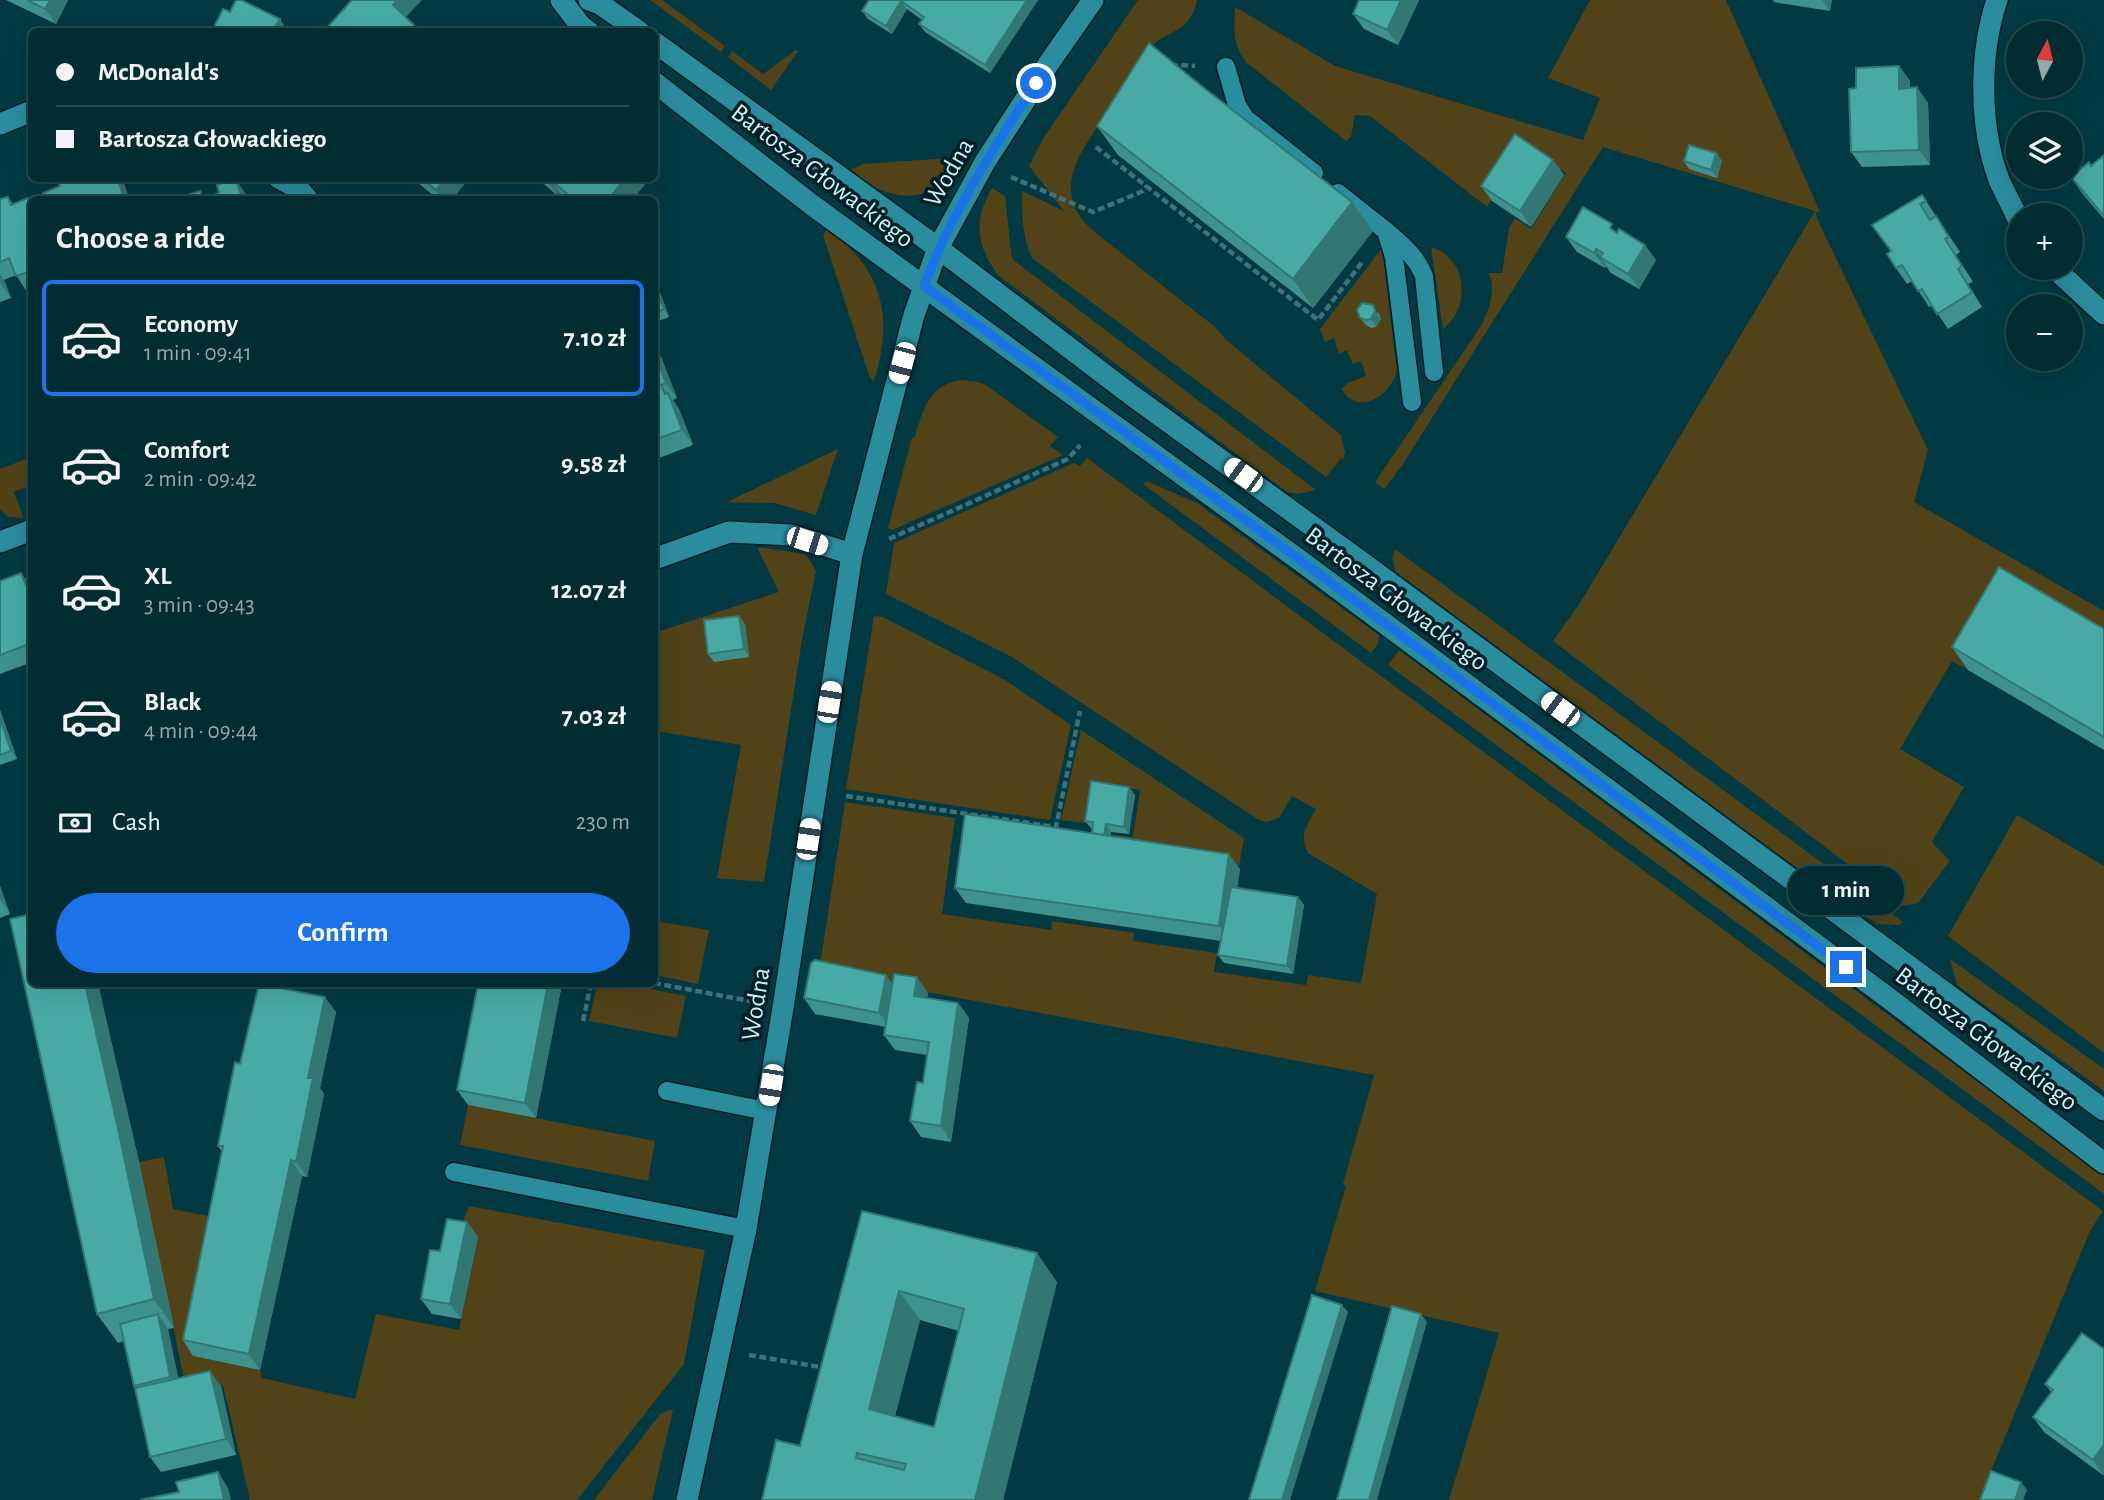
<!DOCTYPE html>
<html lang="en">
<head>
<meta charset="utf-8">
<style>
	:root { --surface:#012c32; --page:#0f383e; --text:#f1f3f6; --muted:#96a7ac; --line:#23484d; --accent:#1a73e8 }
	body { margin:0; font-family:"Alegreya Sans",sans-serif; background:var(--page); color:var(--text); height:100vh; display:flex; flex-direction:column; font-size:26px; white-space:nowrap }
	* { box-sizing:border-box; margin:0 }
	p { font-size:23px; color:var(--muted) }
	.icon { flex:none; width:38px; height:38px; fill:none; stroke:currentColor; stroke-width:2; stroke-linecap:round; stroke-linejoin:round }
	.map { position:relative; flex:1; overflow:hidden }
	.side { position:absolute; left:28px; top:196px; width:630px; height:791px; display:flex; flex-direction:column; background:var(--surface); border-radius:10px; box-shadow:0 7px 28px #0002,0 0 0 2px var(--line) }
	.side>* { flex:none }
	.top-card { position:absolute; left:28px; top:28px; width:630px; height:154px; border-radius:10px; box-shadow:0 7px 28px #0002,0 0 0 2px var(--line); display:grid; align-content:center; height:154px; padding:0 28px; background:var(--surface) }
	.needle { width:46px; rotate:7deg }
	.tools { position:absolute; left:2006px; top:21px; display:grid; gap:14px }
	.tools a { display:grid; place-items:center; width:77px; height:77px; border-radius:50%; background:var(--surface); box-shadow:0 7px 28px #0002,0 0 0 2px var(--line); font-size:35px }
	.end { position:absolute; width:32px; height:32px; margin:-16px; border:9px solid #1a73e8; background:#fff; box-shadow:0 0 0 4px #fff }
	.from { border-radius:50% }
	.bubble { position:absolute; height:49px; border-radius:24px; background:var(--surface); box-shadow:0 7px 28px #0002,0 0 0 2px var(--line); font-size:23px; font-weight:600; line-height:49px; text-align:center }
	.car { position:absolute; width:21px; height:42px; margin:-21px -10px; border-radius:9px; box-shadow:0 0 5px 2px #0007; background:linear-gradient(#fff 24%,#345 0 40%,#fff 0 76%,#345 0 86%,#fff 0) }
	.top-card b { display:flex; align-items:center; gap:24px; height:66px; font-size:26px }
	.top-card b+b { border-top:2px solid var(--line) }
	.top-card i { width:18px; height:18px; background:var(--text) }
	ul { padding:0; list-style:none }
	li { display:flex; align-items:center; gap:21px; height:116px; margin:0 14px 10px; padding:0 14px; border:4px solid transparent; border-radius:10px }
	li div { flex:1 }
	li b { display:block; font-size:26px }
	li em { font-style:normal; font-weight:600 }
	li.selected { border-color:var(--accent) }
	li>.icon { width:63px; height:63px; stroke-width:1.5 }
	h2 { padding:0 28px; font-size:32px; line-height:84px }
	.pay { display:flex; align-items:center; gap:18px; height:77px; padding:0 28px; font-size:26px }
	.pay p { margin-inline-start:auto }
	.primary-button { display:flex; gap:14px; margin-top:auto; padding:14px 28px }
	.primary-button a { flex:1; height:80px; border-radius:42px; background:var(--accent); color:#fff; font-size:28px; font-weight:600; line-height:80px; text-align:center }
	.map>svg:first-child { display:block }
</style>
</head>
<body>
<div class="map">
<svg width="2104" height="1500" viewBox="0 0 2104 1500">
	<rect width="100%" height="100%" fill="#013a42"/>
	<g fill="#514317">
		<polygon points="650,0 662,0 725,46 721,52"/>
		<path d="M1138 0H1197C1191 35 1164 29 1144 53 1130 75 1117 96 1103 118 1079 155 1051 191 1091 229L1215 327 1226 340 1341 435 1345 452 1343 460 1341 458 1326 477 1032 258C1022 236 1022 215 1022 191L1064 211 1029 166 1044 137Z"/>
		<path d="M1590 0H1726L1820 212H1815L1819 223 1928 450 1914 502 2104 611V642L2014 590 1968 670 1952 661 1900 749 1964 787 1932 842 1950 861 1918 903 1903 906 1553 641 1580 603 1815 211 1603 147 1401 467 1384 489 1375 482 1481 326C1489 310 1496 291 1489 273H1502L1509 228 1515 218 1531 229 1566 173 1526 147 1487 207 1370 116 1355 115 1351 137 1346 141 1247 63C1232 45 1234 30 1235 7L1335 66 1583 140 1600 98 1548 78Z"/>
		<polygon points="796,50 798,51 771,90 728,57 732,51 763,74"/>
		<path d="M935 159H950L961 166C924 209 890 200 847 172L863 164Z"/>
		<path d="M992 188 1005 196 1012 259 1316 490 1298 494 1287 492 999 276C976 247 973 220 992 188Z"/>
		<path d="M827 228C883 271 894 315 874 381L870 378 823 235Z"/>
		<path d="M1431 247C1468 258 1471 308 1443 329Z"/>
		<path d="M1382 248 1397 370C1392 395 1357 418 1342 389L1347 383 1366 376 1361 361 1353 364 1347 350 1339 354 1334 338 1325 342 1320 329Z"/>
		<path d="M961 380 979 382 987 386 1058 437 1050 446 1063 455 892 530 888 528 912 437H915C923 409 929 385 961 380Z"/>
		<polygon points="838,449 816,515 774,503 727,502"/>
		<polygon points="31,457 31,485 14,492 24,518 8,517 0,509 0,469"/>
		<path d="M1087 458 2103 1211 2090 1231 1979 1500H1449L1499 1333 1315 1291 1346 1186 1343 1184 1374 1075 819 972 845 802 955 818 942 914 1051 930 1052 921 1134 933 1133 941 1217 953 1214 972 1306 985 1308 975 1361 983 1377 894 1308 853C1298 835 1308 825 1316 809L1292 796 1279 818 1267 822 1259 820 1012 657 886 594 894 543 1074 463 1080 466Z"/>
		<polygon points="1146,481 1197,503 1379,635 1378,644 1371,653 1143,484"/>
		<polygon points="757,547 806,554 816,571 802,640 764,882 717,878 741,745 655,731 654,633 779,592"/>
		<polygon points="1395,549 1903,922 1898,925 1878,924 1851,908 1396,572 1392,558"/>
		<polygon points="874,616 883,617 1005,680 1071,725 1050,820 846,789"/>
		<polygon points="1399,650 2104,1176 2104,1194 1388,665"/>
		<polygon points="1081,730 1244,838 1239,866 1113,847 1115,835 1133,837 1140,790 1095,783 1087,823 1061,820"/>
		<polygon points="2017,815 2104,866 2104,1053 1948,936"/>
		<polygon points="654,921 709,930 698,984 655,975"/>
		<polygon points="1950,959 2104,1069 2104,1091 1957,985"/>
		<polygon points="597,984 625,984 686,996 677,1038 589,1021"/>
		<polygon points="468,1105 655,1141 648,1181 460,1145"/>
		<polygon points="164,1157 173,1209 222,1219 194,1356 260,1370 262,1378 355,1399 376,1314 459,1330 478,1238 458,1234 469,1206 705,1250 684,1364 577,1500 250,1500 223,1385 187,1394 139,1162"/>
		<polygon points="668,1410 673,1410 652,1500 594,1500 660,1414"/>
	</g>
	<g fill="none" stroke-linecap="round" stroke-linejoin="round">
		<defs>
			<g id="service">
				<polyline points="1226,67 1237,105 1245,118 1314,173"/>
				<polyline points="1338,193 1386,231 1394,257 1412,402"/>
				<path d="M1386 231C1402 245 1416 256 1424 276L1434 372"/>
				<polyline points="667,1091 766,1111"/>
				<polyline points="454,1172 746,1229"/>
			</g>
			<g id="minor">
				<path d="M1997 0C1979 54 1979 126 1999 180 2005 193 2012 206 2018 219"/>
				<polyline points="0,124 32,111"/>
				<polyline points="279,178 299,189 308,200"/>
				<polyline points="2054,268 2104,314"/>
				<polyline points="0,542 32,530"/>
				<polyline points="654,559 729,532 791,535 852,554"/>
				<polyline points="687,1500 746,1229 783,1008 852,554 914,315 938,248 985,162 1049,63 1093,0"/>
			</g>
			<g id="tertiary">
				<polyline points="561,0 581,26 589,32"/>
				<polyline points="589,0 600,4 640,32"/>
				<polyline points="654,42 938,248 1130,394 1363,563 2104,1110"/>
				<polyline points="654,82 812,205 1302,562 1891,1000 2104,1163"/>
			</g>
		</defs>
		<use href="#service" stroke="#011f24" stroke-width="21"/>
		<use href="#minor" stroke="#011f24" stroke-width="24"/>
		<use href="#tertiary" stroke="#011f24" stroke-width="24"/>
		<g stroke="#3e727b" stroke-width="4.5" stroke-dasharray="7 3.5" stroke-linecap="butt">
			<polyline points="1171,67 1179,65 1195,66"/>
			<polyline points="1096,147 1318,320 1363,261"/>
			<polyline points="1011,177 1093,212 1143,191 1147,186"/>
			<polyline points="889,539 1068,459 1080,445"/>
			<polyline points="846,796 1056,827 1080,711"/>
			<polyline points="654,983 755,1002"/>
			<polyline points="583,1021 591,984"/>
			<polyline points="749,1355 826,1368"/>
		</g>
		<use href="#service" stroke="#2a8d9e" stroke-width="18"/>
		<use href="#minor" stroke="#2a8d9e" stroke-width="21"/>
		<use href="#tertiary" stroke="#2a8d9e" stroke-width="21"/>
	</g>
	<g fill="#3e928e" fill-rule="evenodd">
		<polygon points="6,0 68,0 56,24"/>
		<polygon points="869,0 1038,0 990,73 925,32 919,24 922,20 907,9 892,34 868,19 862,11"/>
		<polygon points="1359,0 1419,0 1398,45 1364,29 1353,14"/>
		<polygon points="1773,0 1832,0 1830,11 1774,2"/>
		<polygon points="1899,66 1910,81 1910,88 1928,103 1930,165 1862,167 1851,152 1856,88"/>
		<polygon points="1204,88 1352,202 1373,231 1313,308 1118,155 1097,126"/>
		<polygon points="1716,153 1722,161 1717,178 1689,169 1684,161"/>
		<polygon points="2104,155 2104,219 2082,193 2071,177 2091,166"/>
		<polygon points="1553,160 1564,175 1531,227 1492,201 1481,186"/>
		<polygon points="412,178 469,178 452,200 439,200"/>
		<polygon points="537,178 641,178 645,184 632,200 566,200 562,196 560,198"/>
		<polygon points="1922,195 1960,252 1956,255 1973,282 1968,284 1982,307 1948,329 1932,305 1929,307 1912,281 1907,284 1896,268 1891,251"/>
		<polygon points="8,197 13,204 28,198 32,203 32,290 27,292 16,275 4,280 11,298 0,302 0,199"/>
		<polygon points="1617,232 1656,260 1639,289 1611,273 1606,266 1605,268 1577,252 1566,237"/>
		<polygon points="654,276 669,317 654,323"/>
		<polygon points="1379,313 1381,319 1376,327 1371,328 1366,325 1360,318"/>
		<polygon points="654,347 661,357 677,398 673,400 679,409 693,445 654,460"/>
		<polygon points="21,573 32,588 32,662 0,674 0,581"/>
		<polygon points="745,624 749,657 714,662 708,654"/>
		<polygon points="2104,629 2104,750 1968,670 1952,647"/>
		<polygon points="0,710 17,759 0,765"/>
		<polygon points="1129,787 1135,795 1129,834 1111,832 1110,836 1240,869 1237,888 1298,897 1304,905 1293,974 1224,963 1218,955 1221,941 966,903 955,888 1092,833 1093,829 1091,828 1085,821"/>
		<polygon points="0,886 10,914 0,918"/>
		<polygon points="32,984 98,984 139,1162 174,1328 168,1329 178,1378 221,1386 236,1455 161,1472 150,1457 136,1388 134,1386 124,1341 118,1343 97,1314"/>
		<polygon points="478,984 562,984 536,1118 468,1105 457,1090"/>
		<polygon points="892,984 928,993 927,998 958,1003 969,1018 951,1142 921,1137 910,1121 923,1083 927,1055 895,1050 884,1035 886,1027 815,1014 804,998"/>
		<polygon points="336,1012 320,1088 324,1094 307,1177 302,1176 260,1370 193,1356 183,1340 222,1152 218,1146 240,1064"/>
		<path d="M862 1211 1057 1282 1003 1500H762L800 1446ZM920 1320 959 1331 934 1427 895 1416Z"/>
		<polygon points="467,1222 478,1237 461,1319 432,1314 421,1299"/>
		<polygon points="2104,1349 2104,1474 2103,1475 2044,1432 2033,1417 2051,1392 2045,1384"/>
	</g>
	<g fill="#327774">
		<polygon points="50,0 68,0 56,24 45,9"/>
		<polygon points="397,0 422,0 403,20 393,5"/>
		<polygon points="1027,0 1038,0 990,73 985,65"/>
		<polygon points="1401,0 1419,0 1398,45 1387,30"/>
		<polygon points="1822,0 1832,0 1830,11"/>
		<polygon points="901,1 907,9 892,34 886,26"/>
		<polygon points="280,19 288,32 276,32 274,29"/>
		<polygon points="414,25 419,32 408,32"/>
		<polygon points="1899,66 1910,81 1910,104 1899,89"/>
		<polygon points="1917,87 1928,103 1930,165 1919,150"/>
		<polygon points="1716,153 1722,161 1717,178 1711,170"/>
		<polygon points="1553,160 1564,175 1531,227 1520,211"/>
		<polygon points="117,178 122,178 130,200 125,200"/>
		<polygon points="235,178 245,193 248,200 243,200"/>
		<polygon points="446,178 469,178 452,200 443,200 436,190"/>
		<polygon points="626,178 641,178 645,184 632,200 608,200"/>
		<polygon points="551,180 562,196 560,198 549,183"/>
		<polygon points="1352,202 1373,231 1313,308 1293,279"/>
		<polygon points="1645,245 1656,260 1639,289 1628,274"/>
		<polygon points="1596,249 1606,266 1605,268 1594,253"/>
		<polygon points="1958,269 1968,284 1982,307 1972,292"/>
		<polygon points="0,274 4,280 11,298 0,283"/>
		<polygon points="654,276 669,317 664,309 654,284"/>
		<polygon points="1373,305 1381,319 1376,327 1371,319"/>
		<polygon points="654,347 661,357 677,398 666,383 654,352"/>
		<polygon points="661,385 679,409 693,445 682,430"/>
		<polygon points="21,573 32,588 32,599"/>
		<polygon points="739,616 745,624 749,657 744,649"/>
		<polygon points="0,710 17,759 11,751 0,718"/>
		<polygon points="1129,787 1135,795 1129,834 1124,827"/>
		<polygon points="1106,824 1111,832 1108,850 1102,842"/>
		<polygon points="1229,854 1240,869 1230,942 1219,926"/>
		<polygon points="0,886 10,914 0,899"/>
		<polygon points="1298,897 1304,905 1293,974 1287,966"/>
		<polygon points="886,975 897,990 890,1028 879,1013"/>
		<polygon points="917,977 928,993 925,1011 914,996"/>
		<polygon points="85,984 98,984 139,1162 174,1328 154,1299"/>
		<polygon points="548,984 562,984 536,1118 525,1103"/>
		<polygon points="325,997 336,1012 320,1088 324,1094 307,1177 296,1162 308,1078"/>
		<polygon points="958,1003 969,1018 951,1142 941,1126"/>
		<polygon points="291,1160 302,1176 260,1370 249,1354"/>
		<polygon points="467,1222 478,1237 461,1319 450,1304"/>
		<polygon points="1037,1253 1057,1282 1003,1500 975,1500"/>
		<polygon points="899,1291 920,1320 889,1438 869,1409"/>
		<polygon points="1342,1305 1348,1312 1290,1500 1282,1500"/>
		<polygon points="158,1314 168,1329 181,1392 170,1377"/>
		<polygon points="1421,1314 1427,1322 1377,1500 1369,1500"/>
		<polygon points="210,1371 221,1386 236,1455 226,1439"/>
		<polygon points="2104,1444 2104,1474 2103,1475 2093,1460"/>
		<polygon points="218,1472 228,1488 231,1500 224,1500"/>
		<polygon points="2021,1482 2027,1490 2023,1500 2015,1500"/>
	</g>
	<g fill="#48aaa5" stroke="#327774" stroke-width="2" fill-rule="evenodd">
		<polygon points="27,0 50,0 45,9"/>
		<polygon points="236,0 241,0 280,19 274,29 281,32 217,32 213,29 223,9 230,12"/>
		<polygon points="352,0 397,0 393,5 414,25 408,32 323,32"/>
		<polygon points="869,0 1027,0 985,65 919,24 924,17 901,1 886,26 862,11"/>
		<polygon points="1359,0 1401,0 1387,30 1353,14"/>
		<polygon points="1149,43 1204,88 1352,202 1293,279 1097,126"/>
		<polygon points="1899,66 1899,89 1917,87 1919,150 1851,152 1849,89 1856,88 1856,68"/>
		<polygon points="1515,134 1553,160 1520,211 1481,186"/>
		<polygon points="1689,145 1716,153 1711,170 1684,161"/>
		<polygon points="2104,155 2104,216 2071,177 2089,162 2091,166"/>
		<polygon points="57,178 117,178 125,200 40,200 44,198 43,193 60,186"/>
		<polygon points="233,178 235,178 243,200 183,200 182,197 200,191 203,199 219,193 217,185"/>
		<polygon points="421,178 446,178 436,190"/>
		<polygon points="544,178 626,178 608,200 574,200 551,180 549,183"/>
		<polygon points="1922,195 1926,201 1920,204 1930,220 1936,216 1949,237 1945,239 1962,266 1958,269 1972,292 1937,314 1922,289 1918,291 1902,265 1896,268 1887,254 1891,251 1872,225"/>
		<polygon points="8,197 11,205 28,198 30,203 32,203 32,250 27,252 32,264 32,271 16,276 9,258 0,262 0,199"/>
		<polygon points="1583,207 1612,224 1610,228 1617,233 1619,229 1645,245 1628,274 1600,257 1603,253 1596,249 1594,253 1566,237"/>
		<polygon points="654,284 664,309 654,313"/>
		<polygon points="1362,303 1373,305 1375,311 1371,319 1366,320 1360,318 1357,310"/>
		<polygon points="654,352 666,383 661,385 665,394 668,393 682,430 654,440"/>
		<polygon points="1999,567 2104,629 2104,737 1952,647"/>
		<polygon points="21,573 32,599 32,643 0,655 0,581"/>
		<polygon points="739,616 744,649 708,654 704,620"/>
		<polygon points="0,718 11,751 0,755"/>
		<polygon points="1091,781 1129,787 1124,827 1106,824 1104,835 1092,833 1093,822 1085,821"/>
		<polygon points="965,814 1229,854 1219,926 955,888"/>
		<polygon points="1231,887 1298,897 1287,966 1218,955"/>
		<polygon points="32,914 32,984 85,984 119,1133 154,1299 97,1314 10,919"/>
		<polygon points="815,960 886,975 879,1013 804,998 811,963"/>
		<polygon points="894,974 917,977 914,996 958,1003 941,1126 910,1121 917,1082 923,1083 929,1042 884,1035"/>
		<polygon points="259,984 325,997 308,1078 313,1078 296,1162 291,1160 249,1354 183,1340 223,1146 218,1146 235,1062 240,1064"/>
		<polygon points="478,984 548,984 525,1103 457,1090"/>
		<path d="M862 1211 1037 1253 975 1500H762L776 1440 800 1446ZM899 1291 964 1309 934 1427 869 1409ZM857 1453 906 1464 904 1470 856 1458Z"/>
		<polygon points="447,1219 467,1222 450,1304 421,1299 430,1250 440,1251"/>
		<polygon points="1312,1295 1342,1305 1282,1500 1249,1500"/>
		<polygon points="1392,1306 1421,1314 1369,1500 1337,1500"/>
		<polygon points="158,1314 170,1377 134,1386 120,1324"/>
		<polygon points="2082,1333 2104,1349 2104,1444 2093,1460 2033,1417 2053,1390 2045,1384"/>
		<polygon points="210,1371 226,1439 150,1457 135,1388"/>
		<polygon points="1991,1471 2021,1482 2015,1500 1980,1500"/>
		<polygon points="218,1472 224,1500 140,1500 179,1492 176,1482"/>
	</g>
	<g fill="none" stroke-linecap="round" stroke-linejoin="round">
		<path stroke="#1a73e8" stroke-width="9" d="M1036 83C994 148 951 213 924 286L1303 562 1846 967"/>
	</g>
	<g text-anchor="middle" stroke-width="7" stroke-linejoin="round" paint-order="stroke">
		<g font-size="26" fill="#caf5fe" stroke="#011f24">
			<text transform="translate(948 172) rotate(-60)" y="9">Wodna</text>
			<text transform="translate(823 175) rotate(37)" y="9">Bartosza Głowackiego</text>
			<text transform="translate(1397 598) rotate(37)" y="9">Bartosza Głowackiego</text>
			<text transform="translate(755 1004) rotate(-81)" y="9">Wodna</text>
			<text transform="translate(1987 1038) rotate(37)" y="9">Bartosza Głowackiego</text>
		</g>
	</g>
</svg>
<div class="tools">
<a><svg class="needle" viewBox="-14 -14 28 28"><path d="M0-13l5 13h-10z" fill="#e53935"/><path d="M0 13l5-13h-10z" fill="#96a7ac"/></svg></a>
<a><svg class="icon" aria-label="layers" viewBox="0 0 24 24"><path d="M12 4l9 5-9 5-9-5zM3 14l9 5 9-5"/></svg></a>
<a>+</a>
<a>−</a>
</div>
<i class="end from" style="left:1036px;top:83px"></i>
<i class="end" style="left:1846px;top:967px"></i>
<div class="bubble" style="left:1788px;top:866px;width:116px">1 min</div>
<i class="car" style="left:902px;top:363px;rotate:195deg"></i>
<i class="car" style="left:1243px;top:475px;rotate:306deg"></i>
<i class="car" style="left:807px;top:541px;rotate:108deg"></i>
<i class="car" style="left:829px;top:702px;rotate:9deg"></i>
<i class="car" style="left:1560px;top:709px;rotate:307deg"></i>
<i class="car" style="left:808px;top:839px;rotate:8deg"></i>
<i class="car" style="left:771px;top:1085px;rotate:189deg"></i>
<div class="top-card">
<b><i class="from"></i>McDonald's</b>
<b><i></i>Bartosza Głowackiego</b>
</div>
<section class="side">
<h2>Choose a ride</h2>
<ul>
<li class="selected"><svg class="icon" aria-label="car" viewBox="0 0 24 24"><path d="M5 17H2v-5l4-1 3-4h7l3 4 3 1v5h-3M9 17h6M6 11h13"/><circle cx="7" cy="17" r="2"/><circle cx="17" cy="17" r="2"/></svg><div><b>Economy</b><p>1 min · 09:41</p></div><em>7.10 zł</em></li>
<li><svg class="icon" aria-label="car" viewBox="0 0 24 24"><path d="M5 17H2v-5l4-1 3-4h7l3 4 3 1v5h-3M9 17h6M6 11h13"/><circle cx="7" cy="17" r="2"/><circle cx="17" cy="17" r="2"/></svg><div><b>Comfort</b><p>2 min · 09:42</p></div><em>9.58 zł</em></li>
<li><svg class="icon" aria-label="car" viewBox="0 0 24 24"><path d="M5 17H2v-5l4-1 3-4h7l3 4 3 1v5h-3M9 17h6M6 11h13"/><circle cx="7" cy="17" r="2"/><circle cx="17" cy="17" r="2"/></svg><div><b>XL</b><p>3 min · 09:43</p></div><em>12.07 zł</em></li>
<li><svg class="icon" aria-label="car" viewBox="0 0 24 24"><path d="M5 17H2v-5l4-1 3-4h7l3 4 3 1v5h-3M9 17h6M6 11h13"/><circle cx="7" cy="17" r="2"/><circle cx="17" cy="17" r="2"/></svg><div><b>Black</b><p>4 min · 09:44</p></div><em>7.03 zł</em></li>
</ul>
<div class="pay"><svg class="icon" aria-label="cash" viewBox="0 0 24 24"><path d="M3 7h18v10H3z"/><circle cx="12" cy="12" r="2"/></svg>Cash<p>230 m</p></div>
<div class="primary-button"><a>Confirm</a></div>
</section>
</div>
</body>
</html>
